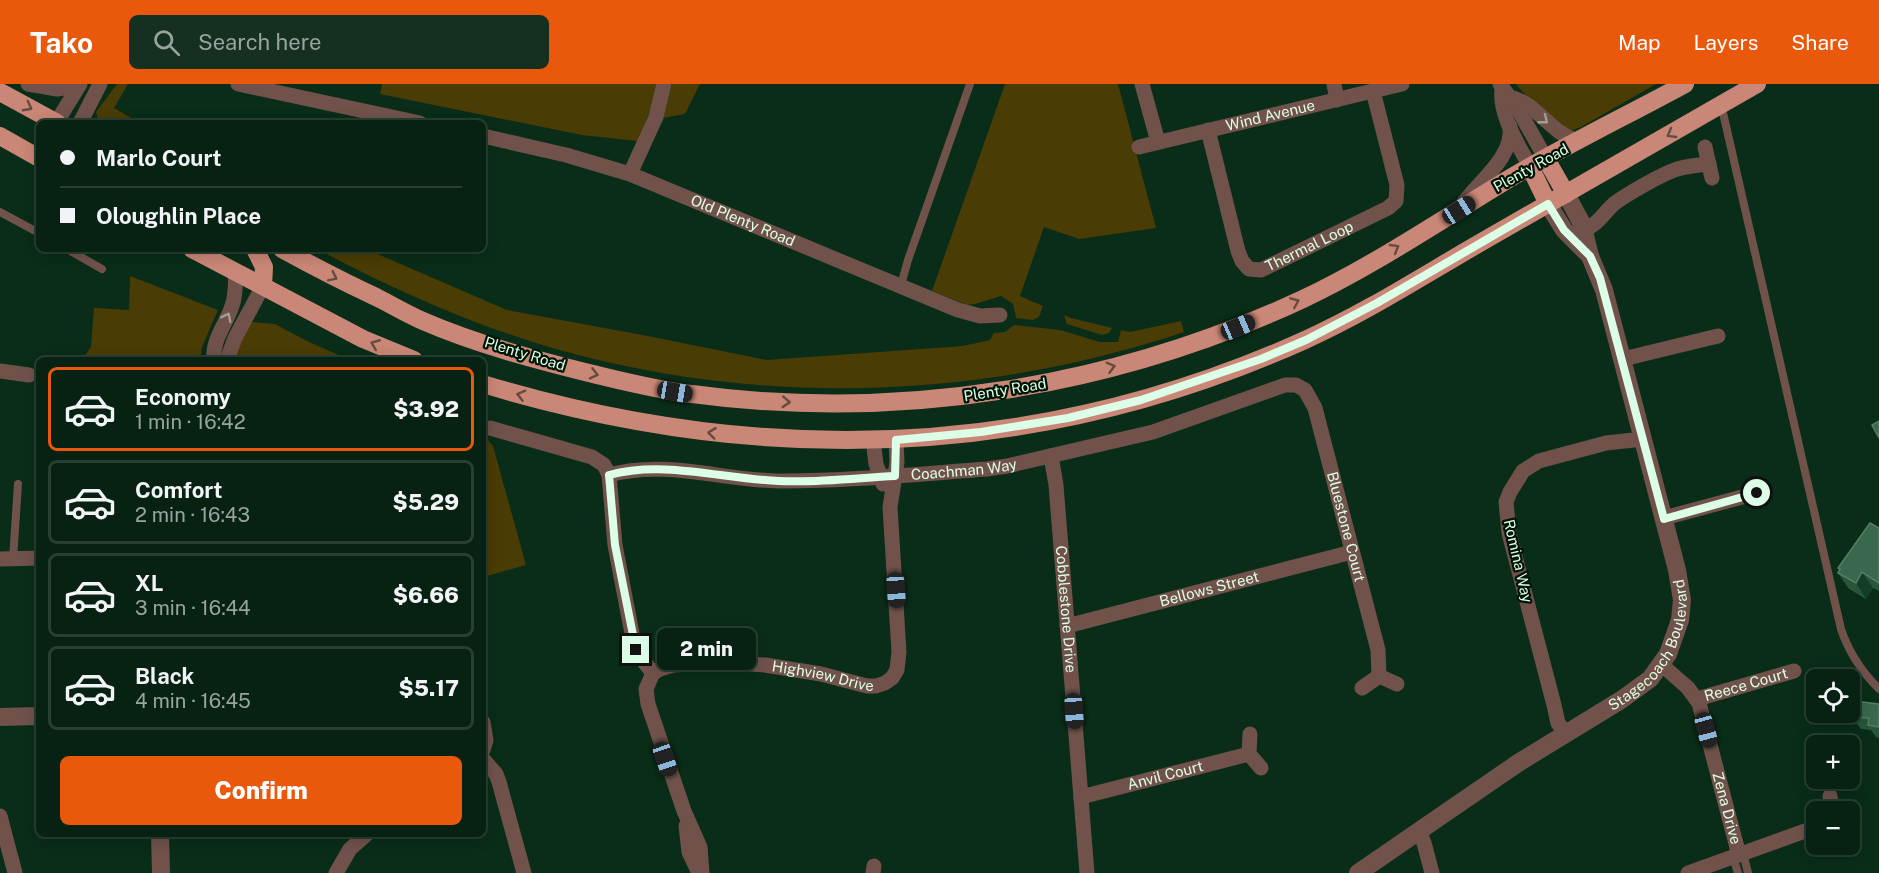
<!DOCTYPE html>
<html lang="en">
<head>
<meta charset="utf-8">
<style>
	:root { --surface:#072212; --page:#152f20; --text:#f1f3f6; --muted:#98a49f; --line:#283f32; --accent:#ea580c }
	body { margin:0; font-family:"Public Sans",sans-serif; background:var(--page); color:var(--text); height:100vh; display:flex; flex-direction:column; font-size:22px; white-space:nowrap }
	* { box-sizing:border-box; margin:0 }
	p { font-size:20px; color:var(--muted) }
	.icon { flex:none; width:33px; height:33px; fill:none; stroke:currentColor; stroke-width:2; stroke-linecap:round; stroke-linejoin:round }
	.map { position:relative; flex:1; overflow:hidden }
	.drawer { position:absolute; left:36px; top:273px; width:450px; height:480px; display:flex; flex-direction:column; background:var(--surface); border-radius:9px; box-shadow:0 3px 15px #0003,0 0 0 2px var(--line) }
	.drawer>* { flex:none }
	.hud { position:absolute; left:36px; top:36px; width:450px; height:132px; border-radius:9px; box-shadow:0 3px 15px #0003,0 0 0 2px var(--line); display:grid; align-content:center; height:132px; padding:0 24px; background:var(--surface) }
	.tools { position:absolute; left:1806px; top:585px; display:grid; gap:12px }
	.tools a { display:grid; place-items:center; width:54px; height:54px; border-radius:9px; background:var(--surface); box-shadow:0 3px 15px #0003,0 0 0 2px var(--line); font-size:30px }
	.end { position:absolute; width:27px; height:27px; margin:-14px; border:8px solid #dcfee6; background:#111; box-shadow:0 0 0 3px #111 }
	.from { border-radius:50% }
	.bubble { position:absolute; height:42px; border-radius:9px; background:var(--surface); box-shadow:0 3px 15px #0003,0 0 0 2px var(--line); font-size:20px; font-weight:800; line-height:42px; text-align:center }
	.car { position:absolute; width:18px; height:36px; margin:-18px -9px; border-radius:8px; box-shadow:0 0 4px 2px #0007; background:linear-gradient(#222 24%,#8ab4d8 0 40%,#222 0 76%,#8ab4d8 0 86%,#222 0) }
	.hud b { display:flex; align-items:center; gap:21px; height:57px; font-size:22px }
	.hud b+b { border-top:2px solid var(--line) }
	.hud i { width:15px; height:15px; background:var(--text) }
	ul { padding:10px 0 0; list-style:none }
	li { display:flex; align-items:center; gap:18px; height:84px; margin:0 12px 9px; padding:0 12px; border:3px solid var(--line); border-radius:9px }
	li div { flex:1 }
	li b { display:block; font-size:22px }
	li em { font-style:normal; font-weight:800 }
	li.active { border-color:var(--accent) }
	li>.icon { width:54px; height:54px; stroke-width:1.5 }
	.action { display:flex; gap:12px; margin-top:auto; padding:12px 24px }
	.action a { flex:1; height:69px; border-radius:9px; background:var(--accent); color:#fff; font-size:24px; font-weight:800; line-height:69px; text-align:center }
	header { display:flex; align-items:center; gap:36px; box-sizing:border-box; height:84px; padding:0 30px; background:var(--accent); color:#fff }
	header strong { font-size:28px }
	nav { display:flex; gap:33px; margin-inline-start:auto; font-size:21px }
	.search { width:420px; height:54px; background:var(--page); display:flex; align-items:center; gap:15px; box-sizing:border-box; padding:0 21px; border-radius:9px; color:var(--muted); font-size:22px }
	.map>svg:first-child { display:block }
</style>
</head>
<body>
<header>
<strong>Tako</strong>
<div class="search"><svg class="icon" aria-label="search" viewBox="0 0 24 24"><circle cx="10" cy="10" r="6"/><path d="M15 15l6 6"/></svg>Search here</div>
<nav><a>Map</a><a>Layers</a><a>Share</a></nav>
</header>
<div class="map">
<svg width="1879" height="789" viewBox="0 0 1879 789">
	<rect width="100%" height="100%" fill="#092d18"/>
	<g fill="#493c05">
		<polygon points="117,0 128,0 114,24 140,39 99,39 96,28"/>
		<polygon points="382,0 657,0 651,25 637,57 582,51 380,10"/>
		<polygon points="672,0 700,0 685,30 663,34"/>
		<polygon points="1005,0 1118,0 1156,144 1079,155 1044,143 1020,212 1043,222 1039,233 1033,236 1016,234 1013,220 1001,212 975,220 967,221 932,207"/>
		<polygon points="1516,0 1656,0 1581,43 1570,47 1527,13"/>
		<path d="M317 165H366L507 226 648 252 766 276 963 262 990 256 994 249 1005 248 1014 241 1060 246 1100 258H1118L1121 246 1130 248 1181 237 1184 248C985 315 767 323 563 267 477 243 396 207 317 165Z"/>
		<polygon points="130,192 218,226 202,263 200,276 74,276 86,270 91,263 94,224 129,226"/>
		<polygon points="1064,231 1071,234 1112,244 1109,249 1102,251 1067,240"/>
		<polygon points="251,238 275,240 307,257 350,276 233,276 234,271"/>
		<polygon points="483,350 493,362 526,481 483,493"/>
	</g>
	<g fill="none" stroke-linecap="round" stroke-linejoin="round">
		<g stroke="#70524b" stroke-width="8">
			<path d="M1721 20 1841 545C1849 569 1861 587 1879 605"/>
			<polyline points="0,128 39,149"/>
			<polyline points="67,165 102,185"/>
			<polyline points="901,201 908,176 970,0"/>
			<polyline points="13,475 18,400"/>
			<polyline points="1743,769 1748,789"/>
			<polyline points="1733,773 1738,789"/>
		</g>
		<g stroke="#70524b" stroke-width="15">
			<polyline points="28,0 57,5 78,2"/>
			<polyline points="238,0 420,39"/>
			<polyline points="1142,0 1158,58"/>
			<polyline points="1334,0 1337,16"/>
			<polyline points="1500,0 1518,25 1546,75"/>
			<path d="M1502 5C1499 31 1518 60 1530 83"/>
			<path d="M1513 14C1538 21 1552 51 1579 57"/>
			<polyline points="56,39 80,0"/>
			<polyline points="80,39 100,0"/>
			<path id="s1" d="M1208 46 1238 167 1242 177 1249 185 1261 186 1388 124 1396 117 1397 101 1373 7"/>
			<path id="s2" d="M483 52 566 71 630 90 958 226 980 232 1000 231"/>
			<path id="s3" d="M1139 63 1402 0"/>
			<polyline points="1705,63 1712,94"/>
			<polyline points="630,90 656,33 664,0"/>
			<path d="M1462 121C1479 97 1514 73 1510 42"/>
			<path d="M1584 146C1600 139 1603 129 1615 119 1629 109 1660 91 1677 85 1687 82 1698 81 1709 80"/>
			<polyline points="1623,275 1718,252"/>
			<path d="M214 276C212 255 226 241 232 222 236 212 235 200 236 189"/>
			<polyline points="227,276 235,254 263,202"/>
			<polyline points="0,287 29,291"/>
			<path id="s4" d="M490 344 592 373 604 381 609 391C666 375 724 397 782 397 850 397 919 390 987 385L1007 382 1153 348 1285 301H1296L1305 306 1315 324 1378 566 1379 592"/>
			<polyline points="873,356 876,380 883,400"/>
			<path id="s5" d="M1051 372 1056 401 1087 789"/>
			<polyline points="609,391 615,461 634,560 641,574 653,589"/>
			<polyline points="1664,434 1757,409"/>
			<polyline points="0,475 39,474"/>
			<path id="s6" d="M1067 542 1352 468"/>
			<path id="s7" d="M1662 581 1688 604 1699 619 1739 771"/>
			<polyline points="1362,604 1379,592 1397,600"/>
			<path id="s8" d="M1697 615 1794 587"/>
			<polyline points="483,638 486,656 483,666"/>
			<polyline points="1250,650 1249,670 1261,684"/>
			<polyline points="1566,650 1558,639 1554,621 1509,449 1506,418 1510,408 1523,387 1539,377 1606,359 1643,355"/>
			<polyline points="483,675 496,690 499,698 524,789"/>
			<polyline points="1830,712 1832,728"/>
			<path id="s9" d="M1081 713 1249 670"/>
			<polyline points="0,732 15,789"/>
			<polyline points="686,742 689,768 699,789"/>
			<polyline points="1419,747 1424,759 1432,789"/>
			<polyline points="336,789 350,765 367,750"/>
			<path id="s10" d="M702 789 700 763 684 727 648 620 646 605 653 589 660 585 673 581 724 578 765 581 821 590 867 602H876L885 599 892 594 897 586 899 568 890 423 897 378 896 356"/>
			<polyline points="873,789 874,782"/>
			<polyline points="1688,789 1816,743"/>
		</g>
		<g stroke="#70524b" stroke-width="18">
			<polyline points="1548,120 1564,146 1590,172"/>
			<polyline points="0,633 39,632"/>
			<polyline points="160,750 161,789"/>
			<path id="s11" d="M1358 789 1518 679 1621 616 1650 595 1668 570 1680 536 1682 516 1677 486 1604 206 1590 172 1582 140 1566 110"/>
		</g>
		<g stroke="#ca8676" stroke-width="18">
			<polyline points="0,8 57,39"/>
			<polyline points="0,52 39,74"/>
			<polyline points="1546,75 1566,110"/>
			<polyline points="1530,83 1548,120"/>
			<polyline points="192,165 363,255 414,276"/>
			<polyline points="255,165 264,183 263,202"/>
			<path d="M282 165C313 182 344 198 376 213 392 221 407 230 423 237 476 260 533 275 589 289 623 297 657 306 692 310 900 338 1114 303 1303 215 1375 181 1444 134 1512 93 1568 60 1628 31 1685 0"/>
			<path d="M483 300C762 384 1037 377 1305 256 1365 229 1421 193 1478 160 1571 106 1664 53 1757 0"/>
		</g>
	</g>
	<g fill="#27563a">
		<polygon points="1879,444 1879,507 1873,504 1866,515 1849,505 1838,489 1840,486 1838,484"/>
		<polygon points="1879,620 1879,654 1876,653 1871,646 1861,645 1852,633"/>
	</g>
	<polygon fill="#133e25" points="1862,488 1873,504 1866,515 1856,499"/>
	<g fill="#3a684c" stroke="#547f64" stroke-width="1.5">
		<polygon points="1879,337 1879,354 1872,341"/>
		<polygon points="1870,439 1879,444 1879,499 1862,488 1856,499 1838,489 1840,485 1838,484"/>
		<polygon points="1854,617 1879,620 1879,643 1868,641 1869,634 1852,633"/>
	</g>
	<defs><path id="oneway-chevron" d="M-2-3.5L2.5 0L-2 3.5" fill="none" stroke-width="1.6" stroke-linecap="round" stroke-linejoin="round" transform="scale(1.5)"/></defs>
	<g stroke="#654d3e">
		<use href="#oneway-chevron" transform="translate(28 23) rotate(28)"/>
		<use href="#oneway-chevron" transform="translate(1671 50) rotate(150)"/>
		<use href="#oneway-chevron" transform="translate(1395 164) rotate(-30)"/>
		<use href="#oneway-chevron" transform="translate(333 193) rotate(26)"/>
		<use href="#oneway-chevron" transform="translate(1295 218) rotate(-23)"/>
		<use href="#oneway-chevron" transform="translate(375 260) rotate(-158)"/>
		<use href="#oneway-chevron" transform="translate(1111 283) rotate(-15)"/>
		<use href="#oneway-chevron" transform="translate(594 290) rotate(14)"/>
		<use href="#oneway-chevron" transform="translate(521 311) rotate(-165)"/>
		<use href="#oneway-chevron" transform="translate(786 318) rotate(3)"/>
		<use href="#oneway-chevron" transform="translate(712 349) rotate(-173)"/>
	</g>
	<g stroke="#a19f91">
		<use href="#oneway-chevron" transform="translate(1544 36) rotate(38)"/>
		<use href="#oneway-chevron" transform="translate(227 233) rotate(-63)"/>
	</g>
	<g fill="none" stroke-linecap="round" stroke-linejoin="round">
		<path stroke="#dcfee6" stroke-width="8" d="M636 566 615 461 609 391C664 376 723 395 779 397 817 399 857 394 895 392L896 356 981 348 1068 334 1141 316 1261 275 1306 256 1377 219 1548 120 1564 146 1590 172 1600 194 1664 435 1757 409"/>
	</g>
	<g text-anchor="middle" stroke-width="4.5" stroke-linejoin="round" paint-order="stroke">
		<g font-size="15" fill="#dcfee6" stroke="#001405">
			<text dy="5" stroke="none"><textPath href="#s3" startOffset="135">Wind Avenue</textPath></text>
			<text transform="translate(1531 84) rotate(-29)" y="5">Plenty Road</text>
			<text dy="5" stroke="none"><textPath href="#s2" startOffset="274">Old Plenty Road</textPath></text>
			<text dy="5" stroke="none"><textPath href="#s1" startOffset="212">Thermal Loop</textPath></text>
			<text transform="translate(525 270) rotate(17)" y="5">Plenty Road</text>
			<text transform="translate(1005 306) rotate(-9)" y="5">Plenty Road</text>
			<text dy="5" stroke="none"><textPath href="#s4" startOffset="488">Coachman Way</textPath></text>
			<text dy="5" stroke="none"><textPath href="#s4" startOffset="986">Bluestone Court</textPath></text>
			<text transform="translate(1518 477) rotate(77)" y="5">Romina Way</text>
			<text dy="5" stroke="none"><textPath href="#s6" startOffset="147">Bellows Street</textPath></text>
			<text dy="5" stroke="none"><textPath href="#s5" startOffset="154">Cobblestone Drive</textPath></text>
			<text dy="5" stroke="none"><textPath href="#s11" startOffset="380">Stagecoach Boulevard</textPath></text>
			<text dy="5" stroke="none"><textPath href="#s10" startOffset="384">Highview Drive</textPath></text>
			<text dy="5" stroke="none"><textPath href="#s8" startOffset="51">Reece Court</textPath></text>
			<text dy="5" stroke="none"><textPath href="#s9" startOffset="87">Anvil Court</textPath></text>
			<text dy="5" stroke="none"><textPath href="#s7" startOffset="162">Zena Drive</textPath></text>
		</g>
	</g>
</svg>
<div class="tools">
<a><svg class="icon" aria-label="locate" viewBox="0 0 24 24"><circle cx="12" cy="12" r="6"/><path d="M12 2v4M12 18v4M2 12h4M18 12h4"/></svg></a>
<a>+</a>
<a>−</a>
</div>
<i class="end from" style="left:1757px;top:409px"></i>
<i class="end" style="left:636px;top:566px"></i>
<div class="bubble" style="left:657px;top:544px;width:99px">2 min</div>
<i class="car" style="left:1459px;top:126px;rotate:58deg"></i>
<i class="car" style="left:1238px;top:243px;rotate:67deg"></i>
<i class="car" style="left:675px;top:308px;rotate:100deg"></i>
<i class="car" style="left:896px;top:506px;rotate:176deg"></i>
<i class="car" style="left:1074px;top:627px;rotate:176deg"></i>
<i class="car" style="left:1706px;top:646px;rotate:165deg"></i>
<i class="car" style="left:665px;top:675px;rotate:161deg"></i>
<div class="hud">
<b><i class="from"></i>Marlo Court</b>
<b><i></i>Oloughlin Place</b>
</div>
<section class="drawer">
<ul>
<li class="active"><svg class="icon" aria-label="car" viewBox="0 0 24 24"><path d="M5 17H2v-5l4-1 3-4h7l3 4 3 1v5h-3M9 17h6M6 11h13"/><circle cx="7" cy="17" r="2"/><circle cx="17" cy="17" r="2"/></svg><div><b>Economy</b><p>1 min · 16:42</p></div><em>$3.92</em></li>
<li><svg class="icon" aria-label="car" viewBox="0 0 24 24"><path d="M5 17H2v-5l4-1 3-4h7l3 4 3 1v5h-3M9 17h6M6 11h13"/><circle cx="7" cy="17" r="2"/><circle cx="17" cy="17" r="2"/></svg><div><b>Comfort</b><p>2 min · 16:43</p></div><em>$5.29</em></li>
<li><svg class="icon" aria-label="car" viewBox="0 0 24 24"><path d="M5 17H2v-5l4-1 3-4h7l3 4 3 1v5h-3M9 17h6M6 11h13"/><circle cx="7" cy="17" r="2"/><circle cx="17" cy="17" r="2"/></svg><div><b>XL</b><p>3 min · 16:44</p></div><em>$6.66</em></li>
<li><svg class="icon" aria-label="car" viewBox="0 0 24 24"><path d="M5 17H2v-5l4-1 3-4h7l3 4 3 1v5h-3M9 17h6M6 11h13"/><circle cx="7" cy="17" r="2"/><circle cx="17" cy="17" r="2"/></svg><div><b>Black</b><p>4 min · 16:45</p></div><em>$5.17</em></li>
</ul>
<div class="action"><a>Confirm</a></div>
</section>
</div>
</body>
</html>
